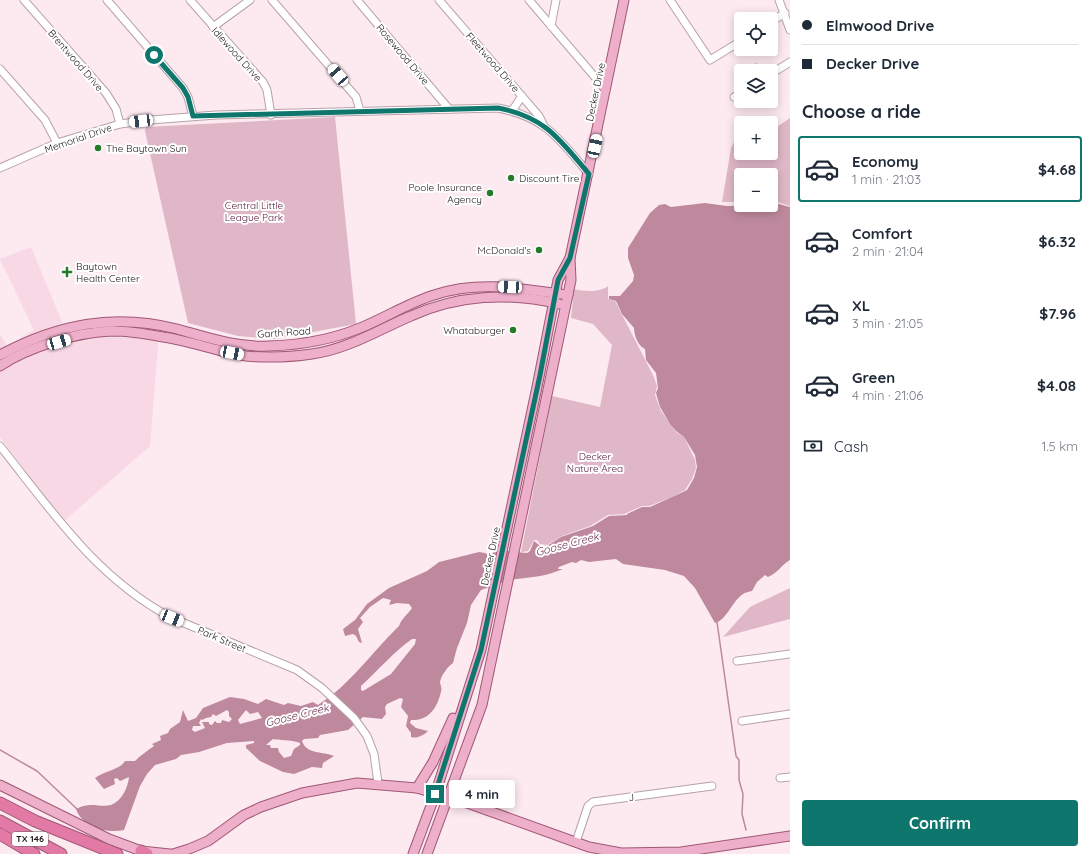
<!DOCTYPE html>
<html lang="en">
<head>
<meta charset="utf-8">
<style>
	:root { --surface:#fff; --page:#f6f6f7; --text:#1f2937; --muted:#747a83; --line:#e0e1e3; --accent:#0f766e }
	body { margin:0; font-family:Quicksand,sans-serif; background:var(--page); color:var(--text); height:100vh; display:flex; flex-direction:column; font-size:15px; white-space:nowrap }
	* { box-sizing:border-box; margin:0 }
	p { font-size:13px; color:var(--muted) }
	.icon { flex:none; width:22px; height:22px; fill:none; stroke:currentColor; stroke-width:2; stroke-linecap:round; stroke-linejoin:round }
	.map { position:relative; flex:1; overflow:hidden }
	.sheet { display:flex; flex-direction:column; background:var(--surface); width:300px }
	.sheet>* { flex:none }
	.guide { display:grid; align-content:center; height:88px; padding:0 12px; background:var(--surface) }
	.tools { position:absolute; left:734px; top:12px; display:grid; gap:8px }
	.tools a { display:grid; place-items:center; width:44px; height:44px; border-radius:4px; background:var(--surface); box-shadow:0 2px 10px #0003; font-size:20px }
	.end { position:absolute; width:18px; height:18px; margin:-9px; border:5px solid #0f766e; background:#fff; box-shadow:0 0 0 2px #fff }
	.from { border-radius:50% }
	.bubble { position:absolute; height:28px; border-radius:4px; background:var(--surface); box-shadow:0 2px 10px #0003; font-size:13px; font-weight:700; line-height:28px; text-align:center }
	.car { position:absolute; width:12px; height:24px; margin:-12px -6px; border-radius:5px; box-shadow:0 0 3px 1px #0007; background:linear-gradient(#fff 24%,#345 0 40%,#fff 0 76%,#345 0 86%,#fff 0) }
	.guide b { display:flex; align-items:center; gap:14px; height:38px; font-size:15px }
	.guide b+b { border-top:1px solid var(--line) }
	.guide i { width:10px; height:10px; background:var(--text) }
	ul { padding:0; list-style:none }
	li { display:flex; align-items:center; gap:12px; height:66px; margin:0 8px 6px; padding:0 4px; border:2px solid transparent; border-radius:4px }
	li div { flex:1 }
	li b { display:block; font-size:15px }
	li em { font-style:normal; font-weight:700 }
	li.selected { border-color:var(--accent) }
	li>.icon { width:36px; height:36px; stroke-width:1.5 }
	h2 { padding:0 12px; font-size:18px; line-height:48px }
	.pay { display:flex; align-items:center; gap:10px; height:44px; padding:0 12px; font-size:15px }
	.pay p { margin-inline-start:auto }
	.cta { display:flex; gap:8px; margin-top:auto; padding:8px 12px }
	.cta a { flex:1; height:46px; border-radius:4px; background:var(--accent); color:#fff; font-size:16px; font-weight:700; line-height:46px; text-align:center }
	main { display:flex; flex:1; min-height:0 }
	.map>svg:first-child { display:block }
</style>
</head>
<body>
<main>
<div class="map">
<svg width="790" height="854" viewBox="0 0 790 854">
	<rect width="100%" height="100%" fill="#fde9f0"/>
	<polygon fill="#f8d8e4" points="31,247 62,322 68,344 100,337 156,338 158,345 150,446 64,521 0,437 0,334 7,346 34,330 0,259"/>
	<g fill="#dfb7c6">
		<polygon points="335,117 356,324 276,339 238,336 188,323 145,131 146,127"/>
		<polygon points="790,118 790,206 771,200 771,175 741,175 741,202 722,202 731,148 740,130 741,153 771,153 771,131"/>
		<path d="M608 286V299L615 301 653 375 657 386 655 395 661 411 676 432 684 437 695 460 696 468 692 479 685 490 672 497 649 506H642L624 514 608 515 590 526 562 536 547 545 540 544 537 540H534L528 551 521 552 552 396 600 407 612 345 593 324 571 318 574 289C584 292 602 292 608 286Z"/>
		<polygon points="790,588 790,619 723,637 750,607"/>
	</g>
	<path fill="#be899d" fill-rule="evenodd" d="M771 202 790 207V560C781 565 778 573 768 577L765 575 757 582 752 591C749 592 746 592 743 594 732 601 727 620 715 623L695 588 684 576 665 570 623 564 616 559 589 562 581 560 576 563 572 562 559 567 558 569H563C547 576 534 577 517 579 505 581 492 586 481 590L471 605 467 623 457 648 453 663C448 666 440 677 440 683 441 686 442 689 441 692 437 708 429 721 411 720L410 723 416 728 428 731C424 735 417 739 411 737V733L406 726 408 716 401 707 403 699 400 698 387 704 385 707 386 714 382 719 363 717 348 730 320 735 318 738 304 739 302 741C307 755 323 751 334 756L323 763 322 768 312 767 294 774 283 772 260 761 246 748V745L254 743V741L227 743 199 752 181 755 176 759 155 765 147 774 140 786 124 830C107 834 82 827 76 809 92 801 99 808 111 805 122 801 128 787 129 777L120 781 117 778 114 779 115 784 104 789 95 778C104 771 120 770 125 761H135C141 755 147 751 154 746L152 744 161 740 160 736 168 733 170 729 180 722 183 710 188 721 196 718 203 708 230 697 244 699 258 704 266 699 284 705 288 703 301 706 313 702 318 705C350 685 372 652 399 626 402 618 407 615 412 608L409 604 397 603 389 605 391 600 383 598 370 607 360 618 363 622 358 629 362 643 359 642 356 636 353 634 345 636 343 629 355 620 367 604 389 588 427 571 439 562 479 552 485 553 490 556 496 550 527 553 530 551 534 541 539 545 547 546 561 537 593 526 609 516 627 515V514L642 507H650L683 492 687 490 694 478 697 467 695 455 684 437 676 431 670 424 660 407 656 393 658 388 656 373 646 360 645 349C639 347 634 336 634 328L622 314 616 301 609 299V296H620L633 281 634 275 628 258V248L650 213 659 205 665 204 671 207 705 203 727 206 771 205ZM412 639H416L415 644 391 674 363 691 361 690V686C378 670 394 652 412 639ZM227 710 229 712V716L232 719 229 722 222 720 221 723H217L215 721 212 725 209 724V722H202L205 728 195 732 192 730 193 726H201L199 723 201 719 202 720 206 718 211 717 213 714 216 716ZM246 710 250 714 258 712 262 718 240 724 238 720ZM273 739C280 741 289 739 300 743V745L294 749 291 756 284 758 279 752 278 748H271L270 745H266Z"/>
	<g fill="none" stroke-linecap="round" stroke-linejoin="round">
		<g stroke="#be899d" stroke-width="1.5">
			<polyline points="717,622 736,756 739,760 739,780 743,794 742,814 746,830"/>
			<polyline points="0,750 37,771 77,809"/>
		</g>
		<defs>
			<g id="minor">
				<polyline points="24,0 106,93 116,109 120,124"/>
				<polyline points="107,0 183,88 188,97 193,116"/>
				<polyline points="190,0 263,82 267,90 271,115"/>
				<polyline points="272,0 356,97 360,111"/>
				<polyline points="357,0 449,109"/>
				<polyline points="439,0 539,116 543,124"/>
				<polyline points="529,0 606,90"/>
				<polyline points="670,0 710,60 741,41"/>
				<polyline points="779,0 790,30"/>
				<polyline points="771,22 785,13"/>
				<polyline points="551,26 556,0"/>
				<polyline points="213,27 250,0"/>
				<polyline points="756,68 758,71"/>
				<polyline points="0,69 45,120 57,143"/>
				<polyline points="771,74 790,62"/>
				<polyline points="734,97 741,93"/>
				<polyline points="512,111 522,96"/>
				<path d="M0 168 57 143 120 124 150 120 216 115 498 108C546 117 560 140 589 174"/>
				<path d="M0 446C52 511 96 578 172 618L297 670 322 688 354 718 367 736 374 754 378 783"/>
				<polyline points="737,661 790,654"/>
				<polyline points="742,721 790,714"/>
				<polyline points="780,778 790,777"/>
				<polyline points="576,842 588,806 593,802 712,786"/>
			</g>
			<g id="major">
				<path d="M0 355C58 324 113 313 177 329 206 337 238 348 269 346 300 345 331 340 360 328 385 318 408 303 434 295 479 280 523 289 568 295"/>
				<path d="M0 366C28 347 78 332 112 331 129 331 147 334 163 337 191 341 218 352 246 356 267 358 291 357 312 354 348 349 378 330 411 316 457 295 509 292 559 304"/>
				<polyline points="0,785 109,839 141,851 170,854"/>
				<polyline points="417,788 433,762 453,718"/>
				<polyline points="173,854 189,849 208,841 244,815 261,807 302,793 357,783 417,788 470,804 589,847 621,853 681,852 790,836"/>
				<polyline points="413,854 435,795 481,650 537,387 558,280 570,258"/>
				<polyline points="427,854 482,705 571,280 570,258 624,0"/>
			</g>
			<g id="highway">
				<polyline points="0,803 35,821 117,854"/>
				<polyline points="0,821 61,854"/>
				<polyline points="0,834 34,854"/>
				<polyline points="141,851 147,854"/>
			</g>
		</defs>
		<use href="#minor" stroke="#b8a2aa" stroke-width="9"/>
		<use href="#major" stroke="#9f5875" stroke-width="11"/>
		<use href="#highway" stroke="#9f5875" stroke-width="13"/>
		<use href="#minor" stroke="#fff" stroke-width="7"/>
		<use href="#major" stroke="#eeafca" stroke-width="9"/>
		<use href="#highway" stroke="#e37aa6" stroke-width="11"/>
	</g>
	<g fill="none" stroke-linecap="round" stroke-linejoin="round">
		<path stroke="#0f766e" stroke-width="5" d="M154 55 183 88 188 97 193 116 498 108C546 117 560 140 589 174L570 258 558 280 540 375 481 650 435 794"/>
	</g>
	<g fill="#227c2a" stroke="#fff" stroke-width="1.5">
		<circle cx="98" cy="148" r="4"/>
		<circle cx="511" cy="178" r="4"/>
		<circle cx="490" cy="193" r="4"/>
		<circle cx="539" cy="250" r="4"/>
		<path d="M65 266h4v4h4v4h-4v4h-4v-4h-4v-4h4z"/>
		<circle cx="513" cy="330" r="4"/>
	</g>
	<g text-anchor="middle" stroke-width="4" stroke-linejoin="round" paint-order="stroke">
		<rect fill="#fff" stroke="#635d5f" stroke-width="1" x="12" y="832" width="36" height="14" rx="3"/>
		<g font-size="9" font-weight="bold" fill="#20181b">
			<text x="30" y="842">TX 146</text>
		</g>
		<g font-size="10" fill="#20181b" stroke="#fff">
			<text transform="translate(237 54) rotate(48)" y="4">Idlewood Drive</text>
			<text transform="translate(403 54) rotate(50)" y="4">Rosewood Drive</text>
			<text transform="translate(76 60) rotate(49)" y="4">Brentwood Drive</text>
			<text transform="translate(493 62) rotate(49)" y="4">Fleetwood Drive</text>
			<text transform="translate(595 92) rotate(-78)" y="4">Decker Drive</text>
			<text transform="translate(78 138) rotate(-19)" y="4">Memorial Drive</text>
			<text transform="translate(284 332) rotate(-4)" y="4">Garth Road</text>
			<text transform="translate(490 556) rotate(-78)" y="4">Decker Drive</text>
			<text transform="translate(222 639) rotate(23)" y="4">Park Street</text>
			<text transform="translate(631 797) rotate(-7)" y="4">J</text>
		</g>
		<g font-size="10" fill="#20181b" stroke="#fff" text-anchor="start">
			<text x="106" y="152">The Baytown Sun</text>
			<text x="519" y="182">Discount Tire</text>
			<text x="482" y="191" text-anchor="end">Poole Insurance<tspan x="482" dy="12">Agency</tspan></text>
			<text x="531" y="254" text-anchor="end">McDonald's</text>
			<text x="76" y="270">Baytown<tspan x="76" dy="12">Health Center</tspan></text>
			<text x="505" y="334" text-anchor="end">Whataburger</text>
		</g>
		<g font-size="10" fill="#5b1a39" stroke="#fff">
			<text x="254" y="209">Central Little<tspan x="254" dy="12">League Park</tspan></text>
			<text x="595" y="460">Decker<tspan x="595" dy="12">Nature Area</tspan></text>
		</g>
		<g font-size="11" font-style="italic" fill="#73304e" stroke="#fff">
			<text transform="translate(567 544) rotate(-15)" y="4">Goose Creek</text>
			<text transform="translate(297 715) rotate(-14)" y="4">Goose Creek</text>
		</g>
	</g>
</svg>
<div class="tools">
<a><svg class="icon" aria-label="locate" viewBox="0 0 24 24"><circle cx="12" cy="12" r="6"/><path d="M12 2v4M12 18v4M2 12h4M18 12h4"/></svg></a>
<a><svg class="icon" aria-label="layers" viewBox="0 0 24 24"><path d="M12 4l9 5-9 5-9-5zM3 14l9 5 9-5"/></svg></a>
<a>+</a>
<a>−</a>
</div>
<i class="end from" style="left:154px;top:55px"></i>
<i class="end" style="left:435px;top:794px"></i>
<div class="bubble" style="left:449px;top:780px;width:66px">4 min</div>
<i class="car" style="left:338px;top:75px;rotate:319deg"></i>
<i class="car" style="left:141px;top:121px;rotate:263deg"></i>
<i class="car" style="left:595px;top:146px;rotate:12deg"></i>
<i class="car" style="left:510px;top:287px;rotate:273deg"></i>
<i class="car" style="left:59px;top:342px;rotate:74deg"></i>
<i class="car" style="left:232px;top:353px;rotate:101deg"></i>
<i class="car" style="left:172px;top:618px;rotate:112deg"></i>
</div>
<section class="sheet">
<div class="guide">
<b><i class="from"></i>Elmwood Drive</b>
<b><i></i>Decker Drive</b>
</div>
<h2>Choose a ride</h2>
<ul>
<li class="selected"><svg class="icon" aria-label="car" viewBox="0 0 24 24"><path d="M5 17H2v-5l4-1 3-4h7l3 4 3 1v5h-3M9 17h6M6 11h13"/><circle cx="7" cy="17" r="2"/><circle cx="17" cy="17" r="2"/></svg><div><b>Economy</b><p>1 min · 21:03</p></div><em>$4.68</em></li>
<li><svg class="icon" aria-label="car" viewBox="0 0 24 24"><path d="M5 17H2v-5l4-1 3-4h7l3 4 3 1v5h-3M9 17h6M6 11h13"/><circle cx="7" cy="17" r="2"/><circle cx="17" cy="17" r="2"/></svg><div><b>Comfort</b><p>2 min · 21:04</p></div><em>$6.32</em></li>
<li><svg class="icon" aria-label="car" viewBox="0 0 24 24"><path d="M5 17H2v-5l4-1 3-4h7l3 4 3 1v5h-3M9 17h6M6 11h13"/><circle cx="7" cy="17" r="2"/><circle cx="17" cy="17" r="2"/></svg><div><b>XL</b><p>3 min · 21:05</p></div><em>$7.96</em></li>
<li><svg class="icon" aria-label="car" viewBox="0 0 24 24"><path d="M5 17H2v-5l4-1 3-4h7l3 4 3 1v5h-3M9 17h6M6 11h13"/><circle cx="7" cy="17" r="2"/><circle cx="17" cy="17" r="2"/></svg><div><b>Green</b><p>4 min · 21:06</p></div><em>$4.08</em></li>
</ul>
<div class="pay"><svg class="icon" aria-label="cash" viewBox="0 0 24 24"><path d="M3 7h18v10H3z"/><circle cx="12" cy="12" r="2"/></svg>Cash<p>1.5 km</p></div>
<div class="cta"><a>Confirm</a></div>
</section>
</main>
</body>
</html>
